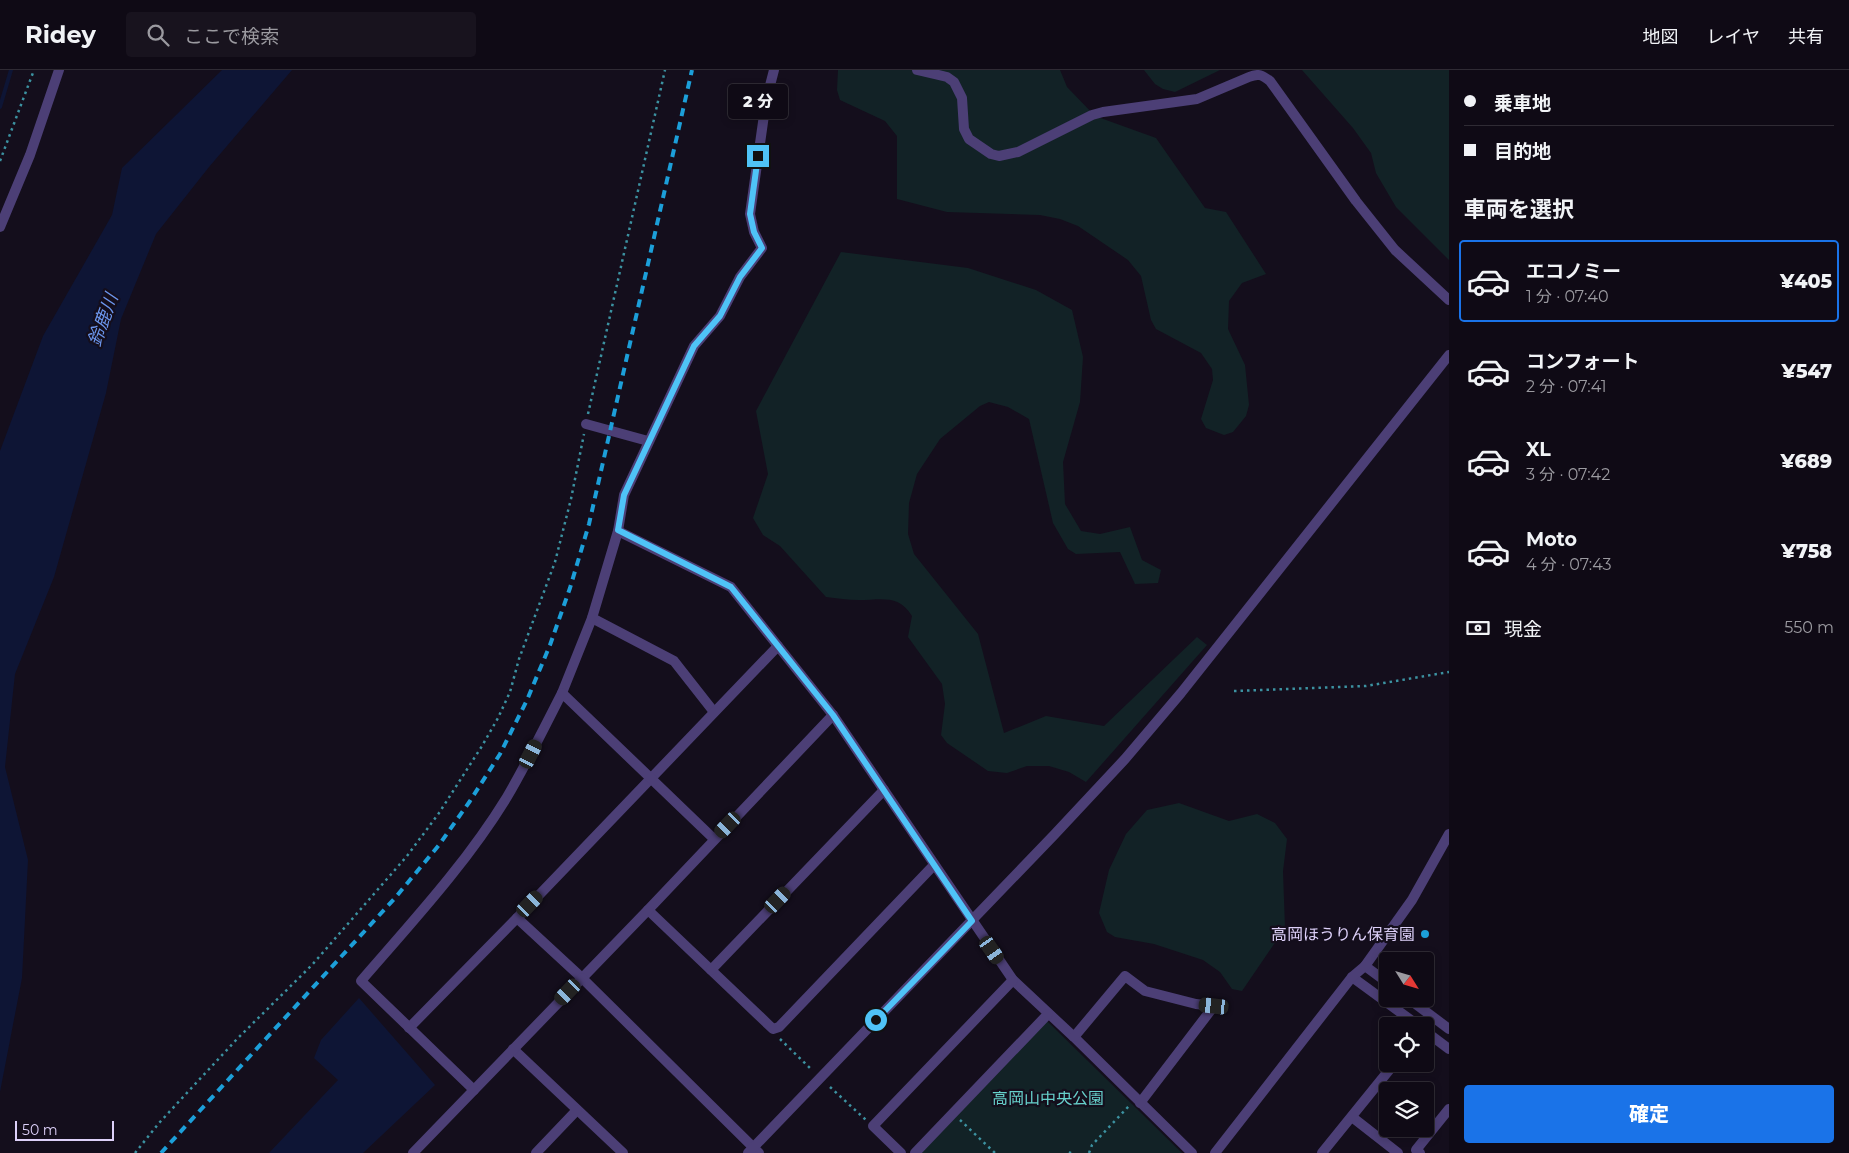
<!DOCTYPE html>
<html lang="ja">
<head>
<meta charset="utf-8">
<style>
	:root { --surface:#0f0a15; --page:#18131e; --text:#f1f3f6; --muted:#9b9aa0; --line:#2f2b34; --accent:#1a73e8 }
	body { margin:0; font-family:Montserrat,"Noto Sans JP",sans-serif; background:var(--page); color:var(--text); height:100vh; display:flex; flex-direction:column; font-size:19px; white-space:nowrap }
	* { box-sizing:border-box; margin:0 }
	p { font-size:16px; color:var(--muted) }
	.icon { flex:none; width:28px; height:28px; fill:none; stroke:currentColor; stroke-width:2; stroke-linecap:round; stroke-linejoin:round }
	.map { position:relative; flex:1; overflow:hidden }
	.panel { display:flex; flex-direction:column; background:var(--surface); width:400px }
	.panel>* { flex:none }
	.hud { display:grid; align-content:center; height:110px; padding:0 15px; background:var(--surface) }
	.needle { width:32px; rotate:127deg }
	.controls { position:absolute; left:1379px; top:882px; display:grid; gap:10px }
	.controls a { display:grid; place-items:center; width:55px; height:55px; border-radius:5px; background:var(--surface); box-shadow:0 2px 8px #0003,0 0 0 1px var(--line); font-size:25px }
	.scale { position:absolute; left:15px; bottom:12px; width:99px; box-sizing:border-box; padding-left:5px; border:2px solid #ddd0f9; border-top:0; font-size:14px; line-height:18px; white-space:nowrap; color:#ddd0f9; -webkit-text-stroke:4px #140e1c; paint-order:stroke }
	.end { position:absolute; width:22px; height:22px; margin:-11px; border:6px solid #4fc3f7; background:#111; box-shadow:0 0 0 2px #111 }
	.from { border-radius:50% }
	.bubble { position:absolute; height:35px; border-radius:5px; background:var(--surface); box-shadow:0 2px 8px #0003,0 0 0 1px var(--line); font-size:16px; font-weight:800; line-height:35px; text-align:center }
	.car { position:absolute; width:15px; height:30px; margin:-15px -8px; border-radius:6px; box-shadow:0 0 4px 1px #0007; background:linear-gradient(#222 24%,#8ab4d8 0 40%,#222 0 76%,#8ab4d8 0 86%,#222 0) }
	.hud b { display:flex; align-items:center; gap:18px; height:48px; font-size:19px }
	.hud b+b { border-top:1px solid var(--line) }
	.hud i { width:12px; height:12px; background:var(--text) }
	ul { padding:0; list-style:none }
	li { display:flex; align-items:center; gap:15px; height:82px; margin:0 10px 8px; padding:0 5px; border:2px solid transparent; border-radius:5px }
	li div { flex:1 }
	li b { display:block; font-size:19px }
	li em { font-style:normal; font-weight:800 }
	li.active { border-color:var(--accent) }
	li>.icon { width:45px; height:45px; stroke-width:1.5 }
	h2 { padding:0 15px; font-size:22px; line-height:60px }
	.pay { display:flex; align-items:center; gap:12px; height:55px; padding:0 15px; font-size:19px }
	.pay p { margin-inline-start:auto }
	.action { display:flex; gap:10px; margin-top:auto; padding:10px 15px }
	.action a { flex:1; height:58px; border-radius:5px; background:var(--accent); color:#fff; font-size:20px; font-weight:800; line-height:58px; text-align:center }
	header { display:flex; align-items:center; gap:30px; box-sizing:border-box; height:70px; padding:0 25px; background:var(--surface); border-bottom:1px solid var(--line) }
	header strong { font-size:24px }
	nav { display:flex; gap:28px; margin-inline-start:auto; font-size:18px }
	.search { width:350px; height:45px; background:var(--page); display:flex; align-items:center; gap:12px; box-sizing:border-box; padding:0 18px; border-radius:5px; color:var(--muted); font-size:19px }
	main { display:flex; flex:1; min-height:0 }
	.map>svg:first-child { display:block }
</style>
</head>
<body>
<header>
<strong>Ridey</strong>
<div class="search"><svg class="icon" aria-label="search" viewBox="0 0 24 24"><circle cx="10" cy="10" r="6"/><path d="M15 15l6 6"/></svg>ここで検索</div>
<nav><a>地図</a><a>レイヤ</a><a>共有</a></nav>
</header>
<main>
<div class="map">
<svg width="1449" height="1083" viewBox="0 0 1449 1083">
	<rect width="100%" height="100%" fill="#140e1c"/>
	<g fill="#122226">
		<polygon points="838,0 1060,0 1067,17 1095,46 1156,68 1205,138 1226,142 1266,204 1242,213 1229,231 1228,259 1245,295 1249,335 1246,346 1233,362 1224,365 1206,358 1201,349 1213,310 1212,299 1201,283 1156,259 1151,250 1141,206 1128,190 1078,156 1060,149 1040,145 947,142 897,129 897,66 885,51 840,30 837,20"/>
		<polygon points="1144,0 1220,0 1175,22 1163,19 1155,14"/>
		<polygon points="1302,0 1449,0 1449,190 1396,137 1376,103 1371,83 1353,58"/>
		<path d="M841 182 968 198 1036 220 1072 240 1083 287 1080 332 1063 392 1065 434 1081 461 1100 464 1130 457 1142 490 1161 500 1158 513 1135 514 1120 482 1076 484 1068 479 1053 453 1029 349 1008 337 989 332 980 336 940 369 917 404 909 433 908 464 914 484 978 564 1004 663 1046 646 1104 656 1197 567 1207 575 1086 712 1069 702 1049 696H1027L1007 703 988 701 947 673 941 665 945 634 942 614 908 567 912 546C899 524 881 530 859 530 848 530 837 528 826 527L780 476 763 465 753 448 768 404 756 341Z"/>
		<polygon points="1179,733 1229,751 1257,744 1275,753 1287,769 1283,801 1285,858 1242,921 1232,919 1220,902 1203,890 1154,874 1115,867 1107,862 1099,843 1109,800 1126,764 1147,740"/>
		<polygon points="1047,951 1182,1083 921,1083"/>
	</g>
	<g fill="#0e1535">
		<polygon points="222,0 292,0 209,97 156,164 121,249 106,323 54,507 15,604 5,697 28,790 22,908 0,1022 0,381 43,266 112,145 122,98"/>
		<polygon points="359,928 435,1015 363,1083 269,1083 338,1010 314,988 321,970"/>
	</g>
	<g fill="none" stroke-linecap="round" stroke-linejoin="round">
		<polyline stroke="#0e1535" stroke-width="4" points="0,37 11,0"/>
		<g stroke="#3c92a1" stroke-width="2.5" stroke-dasharray="2.5 4" stroke-linecap="butt">
			<polyline points="0,91 34,0"/>
			<polyline points="588,344 665,0"/>
			<polyline points="1234,621 1366,616 1449,602"/>
			<polyline points="780,969 811,999"/>
			<polyline points="830,1017 866,1050"/>
			<polyline points="960,1050 995,1083"/>
			<polyline points="1069,1082 1071,1083"/>
			<polyline points="135,1083 159,1053 237,969 312,895 407,786 439,743 482,676 498,648 510,622 519,589 555,492 571,429 584,364"/>
			<polyline points="1089,1083 1092,1075 1129,1036"/>
		</g>
		<g stroke="#4c3f76" stroke-width="10">
			<path d="M917 0 947 7 954 12 962 28 964 59 969 69 991 84 999 86 1018 82 1092 45 1103 42 1197 29 1249 7C1259 3 1262 5 1270 11L1356 131 1395 180 1449 230"/>
			<polyline points="0,157 30,85 59,0"/>
			<polyline points="586,354 648,371"/>
			<polyline points="618,461 624,425 694,276 720,246 740,207 762,178 754,162 750,144 766,31 774,0"/>
			<polyline points="592,548 674,591 714,642"/>
			<polyline points="562,623 592,548 618,461 731,517 778,576"/>
			<polyline points="648,840 773,959 779,957 934,795"/>
			<polyline points="517,848 582,908"/>
			<polyline points="1365,896 1388,913"/>
			<polyline points="711,900 884,720"/>
			<polyline points="1409,929 1449,959"/>
			<polyline points="409,958 517,848 778,576 833,645 1013,910 1074,967 1192,1083"/>
			<polyline points="1074,967 1125,906 1145,921 1196,934 1214,936 1140,1033"/>
			<polyline points="513,979 623,1083"/>
			<path d="M474 1020 361 911C412 852 466 794 507 727 527 693 544 658 562 623L714 769"/>
			<polyline points="1352,1047 1398,1083"/>
			<polyline points="413,1083 648,840 833,645"/>
			<polyline points="536,1083 577,1040"/>
			<polyline points="901,1083 873,1056 1013,910"/>
			<polyline points="915,1083 1048,944"/>
			<polyline points="1420,1083 1416,1080 1449,1039"/>
		</g>
		<g stroke="#4c3f76" stroke-width="10">
			<polyline points="1352,907 1419,956"/>
			<polyline points="582,908 759,1083"/>
			<polyline points="1425,961 1449,979"/>
			<polyline points="748,1083 1054,765 1125,689 1181,623 1449,285"/>
			<polyline points="1215,1083 1352,907 1365,896 1412,830 1449,764"/>
			<polyline points="1322,1083 1394,994"/>
		</g>
		<polyline stroke="#1c9fd9" stroke-width="4" stroke-dasharray="8 6" stroke-linecap="butt" points="161,1083 395,828 439,775 470,731 500,684 527,630 550,575 570,518 589,454 692,0"/>
	</g>
	<g fill="none" stroke-linecap="round" stroke-linejoin="round">
		<polyline stroke="#4fc3f7" stroke-width="6" points="758,86 750,144 754,162 762,178 740,207 720,246 694,276 624,425 618,460 731,517 833,645 972,851 876,950"/>
	</g>
	<circle fill="#1c9fd9" stroke="#140e1c" stroke-width="2" cx="1425" cy="864" r="5"/>
	<g text-anchor="middle" stroke-width="4.5" stroke-linejoin="round" paint-order="stroke">
		<g font-size="16" fill="#ddd0f9" stroke="#140e1c" text-anchor="end">
			<text x="1415" y="870">高岡ほうりん保育園</text>
		</g>
		<g font-size="16" fill="#66cfca" stroke="#140e1c">
			<text x="1048" y="1034">高岡山中央公園</text>
		</g>
		<g font-size="18" font-style="italic" fill="#6b95ec" stroke="#140e1c">
			<text transform="translate(103 250) rotate(-70)" y="6">鈴鹿川</text>
		</g>
	</g>
</svg>
<div class="controls">
<a><svg class="needle" viewBox="-14 -14 28 28"><path d="M0-13l5 13h-10z" fill="#e53935"/><path d="M0 13l5-13h-10z" fill="#9b9aa0"/></svg></a>
<a><svg class="icon" aria-label="locate" viewBox="0 0 24 24"><circle cx="12" cy="12" r="6"/><path d="M12 2v4M12 18v4M2 12h4M18 12h4"/></svg></a>
<a><svg class="icon" aria-label="layers" viewBox="0 0 24 24"><path d="M12 4l9 5-9 5-9-5zM3 14l9 5 9-5"/></svg></a>
</div>
<div class="scale">50 m</div>
<i class="end from" style="left:876px;top:950px"></i>
<i class="end" style="left:758px;top:86px"></i>
<div class="bubble" style="left:728px;top:14px;width:60px">2 分</div>
<i class="car" style="left:531px;top:684px;rotate:27deg"></i>
<i class="car" style="left:728px;top:755px;rotate:224deg"></i>
<i class="car" style="left:778px;top:830px;rotate:44deg"></i>
<i class="car" style="left:530px;top:834px;rotate:44deg"></i>
<i class="car" style="left:992px;top:880px;rotate:145deg"></i>
<i class="car" style="left:568px;top:922px;rotate:224deg"></i>
<i class="car" style="left:1214px;top:936px;rotate:276deg"></i>
</div>
<section class="panel">
<div class="hud">
<b><i class="from"></i>乗車地</b>
<b><i></i>目的地</b>
</div>
<h2>車両を選択</h2>
<ul>
<li class="active"><svg class="icon" aria-label="car" viewBox="0 0 24 24"><path d="M5 17H2v-5l4-1 3-4h7l3 4 3 1v5h-3M9 17h6M6 11h13"/><circle cx="7" cy="17" r="2"/><circle cx="17" cy="17" r="2"/></svg><div><b>エコノミー</b><p>1 分 · 07:40</p></div><em>¥405</em></li>
<li><svg class="icon" aria-label="car" viewBox="0 0 24 24"><path d="M5 17H2v-5l4-1 3-4h7l3 4 3 1v5h-3M9 17h6M6 11h13"/><circle cx="7" cy="17" r="2"/><circle cx="17" cy="17" r="2"/></svg><div><b>コンフォート</b><p>2 分 · 07:41</p></div><em>¥547</em></li>
<li><svg class="icon" aria-label="car" viewBox="0 0 24 24"><path d="M5 17H2v-5l4-1 3-4h7l3 4 3 1v5h-3M9 17h6M6 11h13"/><circle cx="7" cy="17" r="2"/><circle cx="17" cy="17" r="2"/></svg><div><b>XL</b><p>3 分 · 07:42</p></div><em>¥689</em></li>
<li><svg class="icon" aria-label="car" viewBox="0 0 24 24"><path d="M5 17H2v-5l4-1 3-4h7l3 4 3 1v5h-3M9 17h6M6 11h13"/><circle cx="7" cy="17" r="2"/><circle cx="17" cy="17" r="2"/></svg><div><b>Moto</b><p>4 分 · 07:43</p></div><em>¥758</em></li>
</ul>
<div class="pay"><svg class="icon" aria-label="cash" viewBox="0 0 24 24"><path d="M3 7h18v10H3z"/><circle cx="12" cy="12" r="2"/></svg>現金<p>550 m</p></div>
<div class="action"><a>確定</a></div>
</section>
</main>
</body>
</html>
